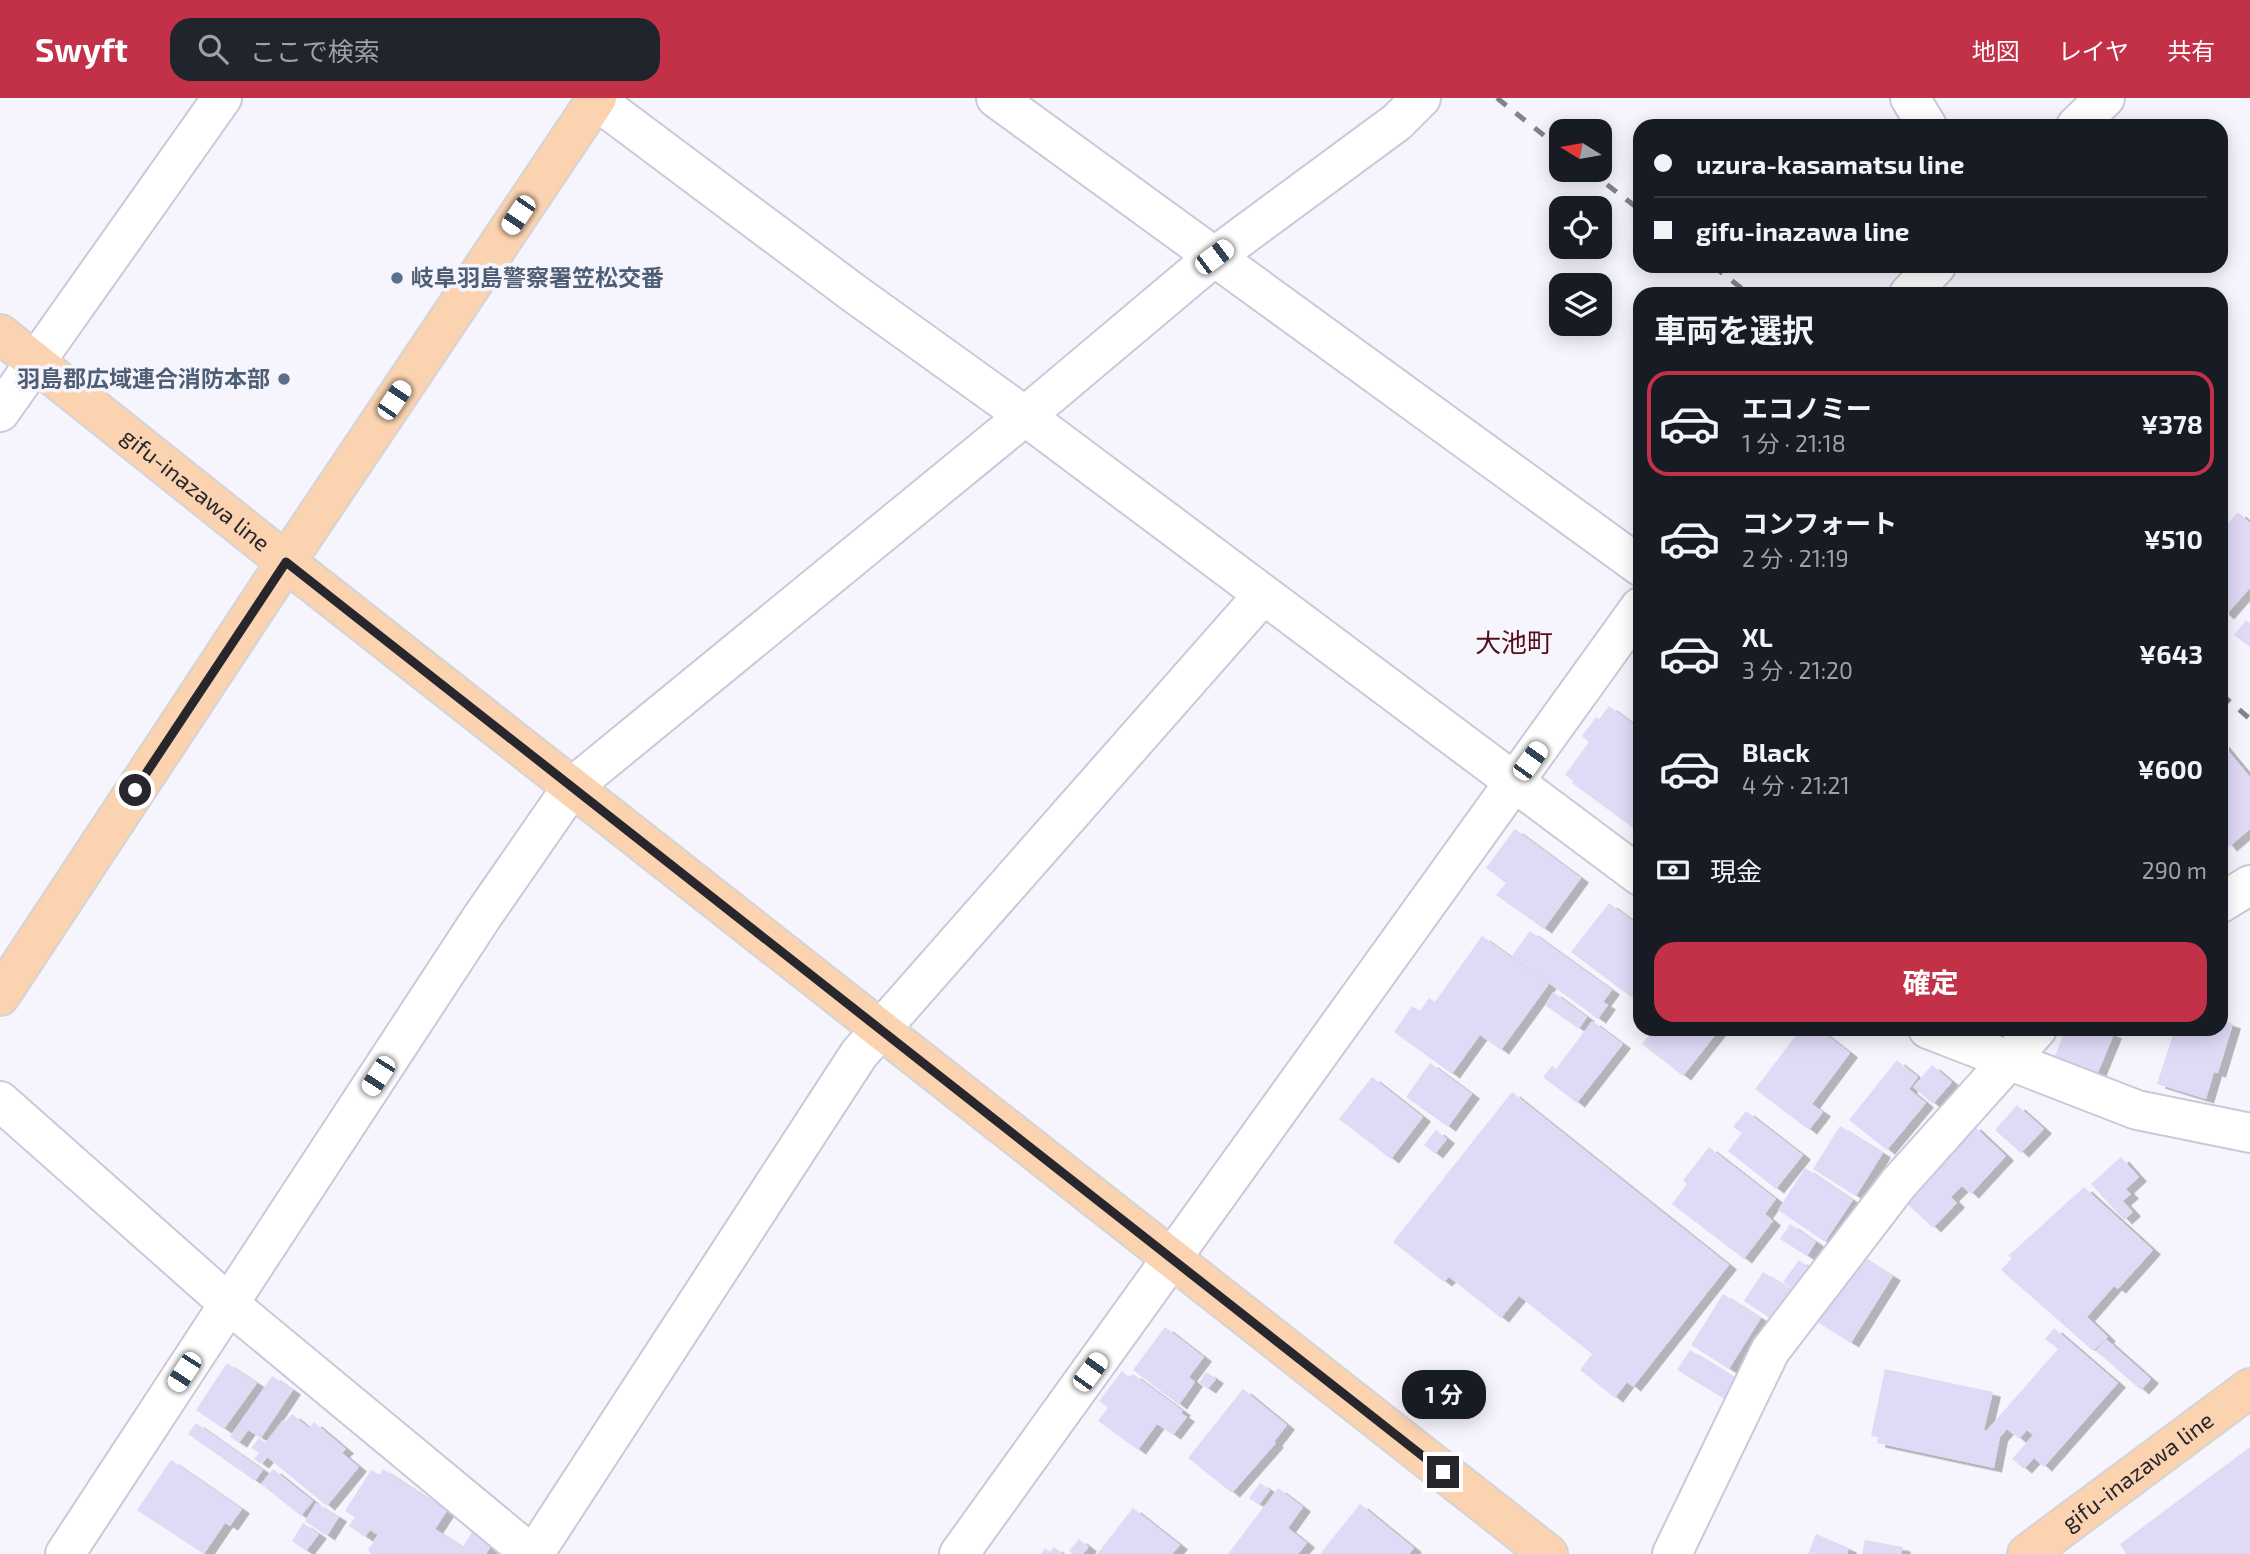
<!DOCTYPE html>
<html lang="ja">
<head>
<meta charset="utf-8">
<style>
	:root { --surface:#171b24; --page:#20242c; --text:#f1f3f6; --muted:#9ea1a6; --line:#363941; --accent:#c23147 }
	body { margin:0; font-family:"Exo 2","Noto Sans JP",sans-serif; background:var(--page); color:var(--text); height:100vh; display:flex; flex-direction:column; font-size:26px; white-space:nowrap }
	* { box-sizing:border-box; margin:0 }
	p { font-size:23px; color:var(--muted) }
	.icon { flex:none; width:38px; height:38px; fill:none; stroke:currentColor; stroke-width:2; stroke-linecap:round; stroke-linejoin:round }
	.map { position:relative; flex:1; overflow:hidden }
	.details { position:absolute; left:1633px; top:189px; width:595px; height:749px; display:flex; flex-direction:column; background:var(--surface); border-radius:21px; box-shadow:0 4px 18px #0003 }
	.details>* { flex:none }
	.banner { position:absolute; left:1633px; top:21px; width:595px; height:154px; border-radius:21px; box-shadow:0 4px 18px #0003; display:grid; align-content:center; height:154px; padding:0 21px; background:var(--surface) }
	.needle { width:46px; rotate:281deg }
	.tools { position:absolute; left:1549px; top:21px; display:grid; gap:14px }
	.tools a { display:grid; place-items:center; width:63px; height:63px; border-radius:14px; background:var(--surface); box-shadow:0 4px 18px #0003; font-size:35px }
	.end { position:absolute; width:32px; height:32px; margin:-16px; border:9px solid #28262d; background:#fff; box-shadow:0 0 0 4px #fff }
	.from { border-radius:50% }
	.bubble { position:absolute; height:49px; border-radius:21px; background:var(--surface); box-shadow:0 4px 18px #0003; font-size:23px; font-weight:700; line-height:49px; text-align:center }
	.car { position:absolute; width:21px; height:42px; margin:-21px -10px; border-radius:9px; box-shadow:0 0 5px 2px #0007; background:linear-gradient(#fff 24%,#345 0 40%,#fff 0 76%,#345 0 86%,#fff 0) }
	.banner b { display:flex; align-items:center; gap:24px; height:66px; font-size:26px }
	.banner b+b { border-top:2px solid var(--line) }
	.banner i { width:18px; height:18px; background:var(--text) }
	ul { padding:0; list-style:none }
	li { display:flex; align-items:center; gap:21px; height:105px; margin:0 14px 10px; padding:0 7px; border:4px solid transparent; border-radius:21px }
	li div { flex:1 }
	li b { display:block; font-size:26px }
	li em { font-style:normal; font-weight:700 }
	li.current { border-color:var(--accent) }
	li>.icon { width:63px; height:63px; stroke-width:1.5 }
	h2 { padding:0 21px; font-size:32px; line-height:84px }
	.pay { display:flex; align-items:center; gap:18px; height:77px; padding:0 21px; font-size:26px }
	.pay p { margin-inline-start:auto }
	.action { display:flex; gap:14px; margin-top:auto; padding:14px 21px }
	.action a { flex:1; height:80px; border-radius:21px; background:var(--accent); color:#fff; font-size:28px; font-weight:700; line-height:80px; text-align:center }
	header { display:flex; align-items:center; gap:42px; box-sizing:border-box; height:98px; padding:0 35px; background:var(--accent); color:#fff }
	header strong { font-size:33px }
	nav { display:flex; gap:38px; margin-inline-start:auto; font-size:24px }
	.search { width:490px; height:63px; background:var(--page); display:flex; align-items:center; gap:18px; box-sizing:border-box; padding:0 24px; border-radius:21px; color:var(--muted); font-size:26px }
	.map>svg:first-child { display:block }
</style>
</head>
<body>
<header>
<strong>Swyft</strong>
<div class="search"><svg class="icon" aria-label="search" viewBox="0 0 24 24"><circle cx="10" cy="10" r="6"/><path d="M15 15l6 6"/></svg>ここで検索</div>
<nav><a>地図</a><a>レイヤ</a><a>共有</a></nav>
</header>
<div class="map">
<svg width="2250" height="1456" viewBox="0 0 2250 1456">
	<defs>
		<filter id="shadow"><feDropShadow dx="8" dy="4.5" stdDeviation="0" flood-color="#0004"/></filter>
	</defs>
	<rect width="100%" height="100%" fill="#f6f4fc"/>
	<g fill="#e0daf7" filter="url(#shadow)">
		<polygon points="2238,414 2250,425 2250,490 2226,517 2221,512 2221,433"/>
		<polygon points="2246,522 2250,525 2250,549 2234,537"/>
		<polygon points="1609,608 1640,631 1640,735 1572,685 1573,683 1565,677 1589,644 1582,638 1596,619 1599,621"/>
		<polygon points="2221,644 2250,679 2250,731 2229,749 2221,739"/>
		<polygon points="1515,731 1581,780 1544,831 1496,797 1506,785 1486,770"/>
		<polygon points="1609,805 1640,828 1640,895 1635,902 1571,854"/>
		<polygon points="1530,833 1612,892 1603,904 1608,907 1598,921 1512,858"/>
		<polygon points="1482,838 1549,886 1501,952 1480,937 1452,976 1394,934 1412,908 1420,913 1429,900 1435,904"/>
		<polygon points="1553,894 1587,919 1579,931 1545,907"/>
		<polygon points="2221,922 2233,926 2218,975 2214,974 2206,1001 2157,986 2175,931 2221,931"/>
		<polygon points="1592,923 1623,946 1577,1005 1543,979 1552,968 1556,971"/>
		<polygon points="1654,931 1720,931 1683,978 1642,946"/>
		<polygon points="1801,931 1819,931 1850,955 1812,1006 1823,1014 1809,1032 1755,991"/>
		<polygon points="2066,931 2102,931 2114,936 2097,977 2054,960"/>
		<polygon points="1897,962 1918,979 1909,991 1926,1005 1887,1052 1849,1022"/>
		<polygon points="1430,965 1472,996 1448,1029 1406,999"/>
		<polygon points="1932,967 1952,984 1933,1006 1913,989"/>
		<polygon points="1372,979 1423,1019 1391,1061 1339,1021"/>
		<polygon points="1512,994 1729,1167 1633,1289 1627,1284 1615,1300 1580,1272 1592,1256 1519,1198 1501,1220 1449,1179 1444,1184 1393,1144"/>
		<polygon points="2017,1007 2044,1031 2021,1055 1995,1032"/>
		<polygon points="1746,1013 1803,1057 1776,1091 1728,1053 1742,1035 1733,1029"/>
		<polygon points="1973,1027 2006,1058 1971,1096 1962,1088 1951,1099 1957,1105 1933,1130 1902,1101"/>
		<polygon points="1840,1028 1883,1055 1856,1098 1813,1071"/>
		<polygon points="1436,1032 1447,1041 1435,1056 1424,1047"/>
		<polygon points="1709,1049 1776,1101 1765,1116 1773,1123 1744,1161 1672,1106 1687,1086 1683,1082"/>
		<polygon points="2121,1059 2139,1079 2126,1091 2131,1096 2123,1103 2133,1114 2124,1122 2091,1086"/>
		<polygon points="1805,1070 1853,1102 1825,1144 1778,1112"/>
		<polygon points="2084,1089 2153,1152 2118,1191 2114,1188 2087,1219 2108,1239 2093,1253 2001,1172 2012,1160 2008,1158"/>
		<polygon points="1790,1126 1816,1144 1807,1158 1780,1141"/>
		<polygon points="1853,1153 1893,1178 1851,1245 1811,1220"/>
		<polygon points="1799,1162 1813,1172 1797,1194 1783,1184"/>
		<polygon points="1763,1174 1792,1192 1773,1222 1744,1203"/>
		<polygon points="1723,1196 1761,1220 1729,1271 1691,1247"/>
		<polygon points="1165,1229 1204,1259 1189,1279 1195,1284 1179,1307 1133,1272"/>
		<polygon points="2054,1230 2118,1285 2044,1369 2034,1360 2024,1371 2012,1361 2033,1337 2027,1332 2019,1341 2007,1331 2000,1339 1994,1370 1877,1345 1878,1339 1871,1338 1885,1271 1993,1294 1984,1332 1987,1332 2058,1251 2045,1241"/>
		<polygon points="2106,1241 2151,1281 2141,1292 2096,1253"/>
		<polygon points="1690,1252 1737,1281 1725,1301 1677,1272"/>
		<polygon points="227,1265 257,1285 224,1331 196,1312"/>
		<polygon points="1122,1273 1130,1280 1133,1276 1183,1313 1181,1315 1187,1319 1173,1337 1157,1326 1138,1352 1098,1323 1108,1310 1099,1303"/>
		<polygon points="1206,1274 1216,1281 1208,1291 1199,1285"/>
		<polygon points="272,1278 293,1292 261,1340 248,1332 239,1345 230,1339"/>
		<polygon points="1243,1291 1287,1327 1274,1344 1276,1345 1232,1395 1188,1360"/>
		<polygon points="292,1316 309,1330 314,1324 346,1351 342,1355 359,1369 327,1408 267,1359 261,1366 254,1361 259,1355 251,1350 259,1340 265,1345 283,1322 285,1324"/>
		<polygon points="196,1325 263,1372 255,1383 188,1336"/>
		<polygon points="2250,1349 2250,1456 2126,1456 2120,1446"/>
		<polygon points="171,1362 242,1411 230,1428 225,1425 204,1456 137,1412"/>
		<polygon points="273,1371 313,1403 301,1418 261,1386"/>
		<polygon points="383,1371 447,1413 435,1431 463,1449 472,1434 492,1447 486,1456 371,1456 368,1452 378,1437 370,1432 365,1439 349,1428 355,1419 345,1413 371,1372 380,1377"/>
		<polygon points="1260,1385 1270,1392 1259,1407 1249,1400"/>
		<polygon points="1278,1390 1303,1409 1288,1430 1307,1445 1298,1456 1228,1456"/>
		<polygon points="316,1405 339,1419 327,1438 305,1423"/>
		<polygon points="1360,1406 1414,1450 1409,1456 1320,1456"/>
		<polygon points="1133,1410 1180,1447 1172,1456 1097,1456"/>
		<polygon points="303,1425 319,1436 306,1453 292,1443"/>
		<polygon points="1816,1436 1849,1450 1847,1456 1808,1456"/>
		<polygon points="1079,1441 1089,1449 1083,1456 1073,1456 1069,1453"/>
		<polygon points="1865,1442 1903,1449 1901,1456 1862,1456"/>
		<polygon points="1054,1449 1063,1456 1041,1456 1045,1450 1050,1454"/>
	</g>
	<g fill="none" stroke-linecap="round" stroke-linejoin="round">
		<defs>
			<g id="minor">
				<polyline points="593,0 855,196 1025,318 1640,778"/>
				<polyline points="996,0 1640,468"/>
				<polyline points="1910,0 1927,28"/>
				<polyline points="2076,28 2105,0"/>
				<polyline points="1909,196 1936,168"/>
				<polyline points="0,314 222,0"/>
				<polyline points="2221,805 2250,787"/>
				<polyline points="1928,931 2137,1012 2250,1035"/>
				<polyline points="0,1003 229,1206 531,1456"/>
				<polyline points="65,1456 482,819 572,689 1025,318 1214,159 1397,24 1421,0"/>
				<polyline points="534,1456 859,956 1263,497"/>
				<polyline points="959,1456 1640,509"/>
				<polyline points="1672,1456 1770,1253 1898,1086 2037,931"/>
			</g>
			<g id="major">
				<path id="s1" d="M0 236 286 464 1548 1456"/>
				<polyline points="0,898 286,464 597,0"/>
				<path id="s2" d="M2027 1456 2250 1290"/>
			</g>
		</defs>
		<use href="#minor" stroke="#cbc8db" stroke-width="42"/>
		<use href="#major" stroke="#d4d4d5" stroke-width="42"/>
		<use href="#minor" stroke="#fff" stroke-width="38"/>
		<use href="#major" stroke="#fbd3b0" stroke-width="38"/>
		<g stroke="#838189" stroke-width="5" stroke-dasharray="12 12" stroke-linecap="butt">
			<polyline points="1497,0 1561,51"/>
			<polyline points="1588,72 1640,112"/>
			<polyline points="1713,168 1749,196"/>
			<polyline points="2221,596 2250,621"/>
		</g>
	</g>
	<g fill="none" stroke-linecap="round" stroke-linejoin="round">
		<polyline stroke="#28262d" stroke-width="9" points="135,692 286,464 1443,1374"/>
	</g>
	<g fill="#5c6f8a" stroke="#f6f4fc" stroke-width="2.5">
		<circle cx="397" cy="180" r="7"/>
		<circle cx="284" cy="281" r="7"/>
	</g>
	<g text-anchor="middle" stroke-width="7" stroke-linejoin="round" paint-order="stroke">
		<g font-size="23" font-weight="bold" fill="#4e5e75" stroke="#f6f4fc" text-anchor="start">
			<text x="411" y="188">岐阜羽島警察署笠松交番</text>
			<text x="270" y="289" text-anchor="end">羽島郡広域連合消防本部</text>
		</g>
		<g font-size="23" fill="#28262d" stroke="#f6f4fc">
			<text dy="8" stroke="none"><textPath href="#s1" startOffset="250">gifu-inazawa line</textPath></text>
			<text dy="8" stroke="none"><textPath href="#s2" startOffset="138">gifu-inazawa line</textPath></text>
		</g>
		<g font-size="26" fill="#530d19" stroke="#f6f4fc">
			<text x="1514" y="554">大池町</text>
		</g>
	</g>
</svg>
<div class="tools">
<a><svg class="needle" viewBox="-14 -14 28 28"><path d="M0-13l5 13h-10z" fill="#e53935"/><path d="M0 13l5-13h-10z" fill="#9ea1a6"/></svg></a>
<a><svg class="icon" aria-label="locate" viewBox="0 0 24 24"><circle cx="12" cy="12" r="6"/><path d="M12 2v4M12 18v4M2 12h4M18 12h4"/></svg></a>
<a><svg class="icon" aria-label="layers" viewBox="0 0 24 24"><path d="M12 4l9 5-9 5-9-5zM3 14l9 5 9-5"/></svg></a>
</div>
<i class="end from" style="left:135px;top:692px"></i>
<i class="end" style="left:1443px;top:1374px"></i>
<div class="bubble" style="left:1402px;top:1272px;width:84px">1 分</div>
<i class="car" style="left:518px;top:117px;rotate:214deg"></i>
<i class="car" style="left:1214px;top:159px;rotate:53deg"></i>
<i class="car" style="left:394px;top:302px;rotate:34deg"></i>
<i class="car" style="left:1530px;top:663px;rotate:36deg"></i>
<i class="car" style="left:378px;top:978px;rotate:213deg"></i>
<i class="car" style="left:184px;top:1274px;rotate:213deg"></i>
<i class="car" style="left:1090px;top:1274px;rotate:36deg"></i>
<div class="banner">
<b><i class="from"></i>uzura-kasamatsu line</b>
<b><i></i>gifu-inazawa line</b>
</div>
<section class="details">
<h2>車両を選択</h2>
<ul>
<li class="current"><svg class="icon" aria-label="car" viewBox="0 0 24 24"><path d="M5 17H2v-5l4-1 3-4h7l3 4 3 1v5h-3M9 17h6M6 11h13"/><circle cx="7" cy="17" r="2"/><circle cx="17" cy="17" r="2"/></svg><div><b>エコノミー</b><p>1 分 · 21:18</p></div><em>¥378</em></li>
<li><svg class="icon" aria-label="car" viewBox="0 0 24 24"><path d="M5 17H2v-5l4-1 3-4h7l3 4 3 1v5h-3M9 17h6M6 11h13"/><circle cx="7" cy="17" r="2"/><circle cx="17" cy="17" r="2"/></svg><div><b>コンフォート</b><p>2 分 · 21:19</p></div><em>¥510</em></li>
<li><svg class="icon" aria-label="car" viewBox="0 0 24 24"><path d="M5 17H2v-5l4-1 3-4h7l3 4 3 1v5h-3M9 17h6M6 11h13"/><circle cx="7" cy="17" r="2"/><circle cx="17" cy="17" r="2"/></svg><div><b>XL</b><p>3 分 · 21:20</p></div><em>¥643</em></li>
<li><svg class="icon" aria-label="car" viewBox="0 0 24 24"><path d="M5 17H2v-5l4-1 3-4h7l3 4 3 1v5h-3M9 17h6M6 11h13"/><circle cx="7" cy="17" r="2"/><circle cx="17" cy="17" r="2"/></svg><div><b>Black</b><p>4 分 · 21:21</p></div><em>¥600</em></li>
</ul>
<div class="pay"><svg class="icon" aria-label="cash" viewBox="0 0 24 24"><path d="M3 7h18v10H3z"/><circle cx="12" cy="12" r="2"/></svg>現金<p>290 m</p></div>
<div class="action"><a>確定</a></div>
</section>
</div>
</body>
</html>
